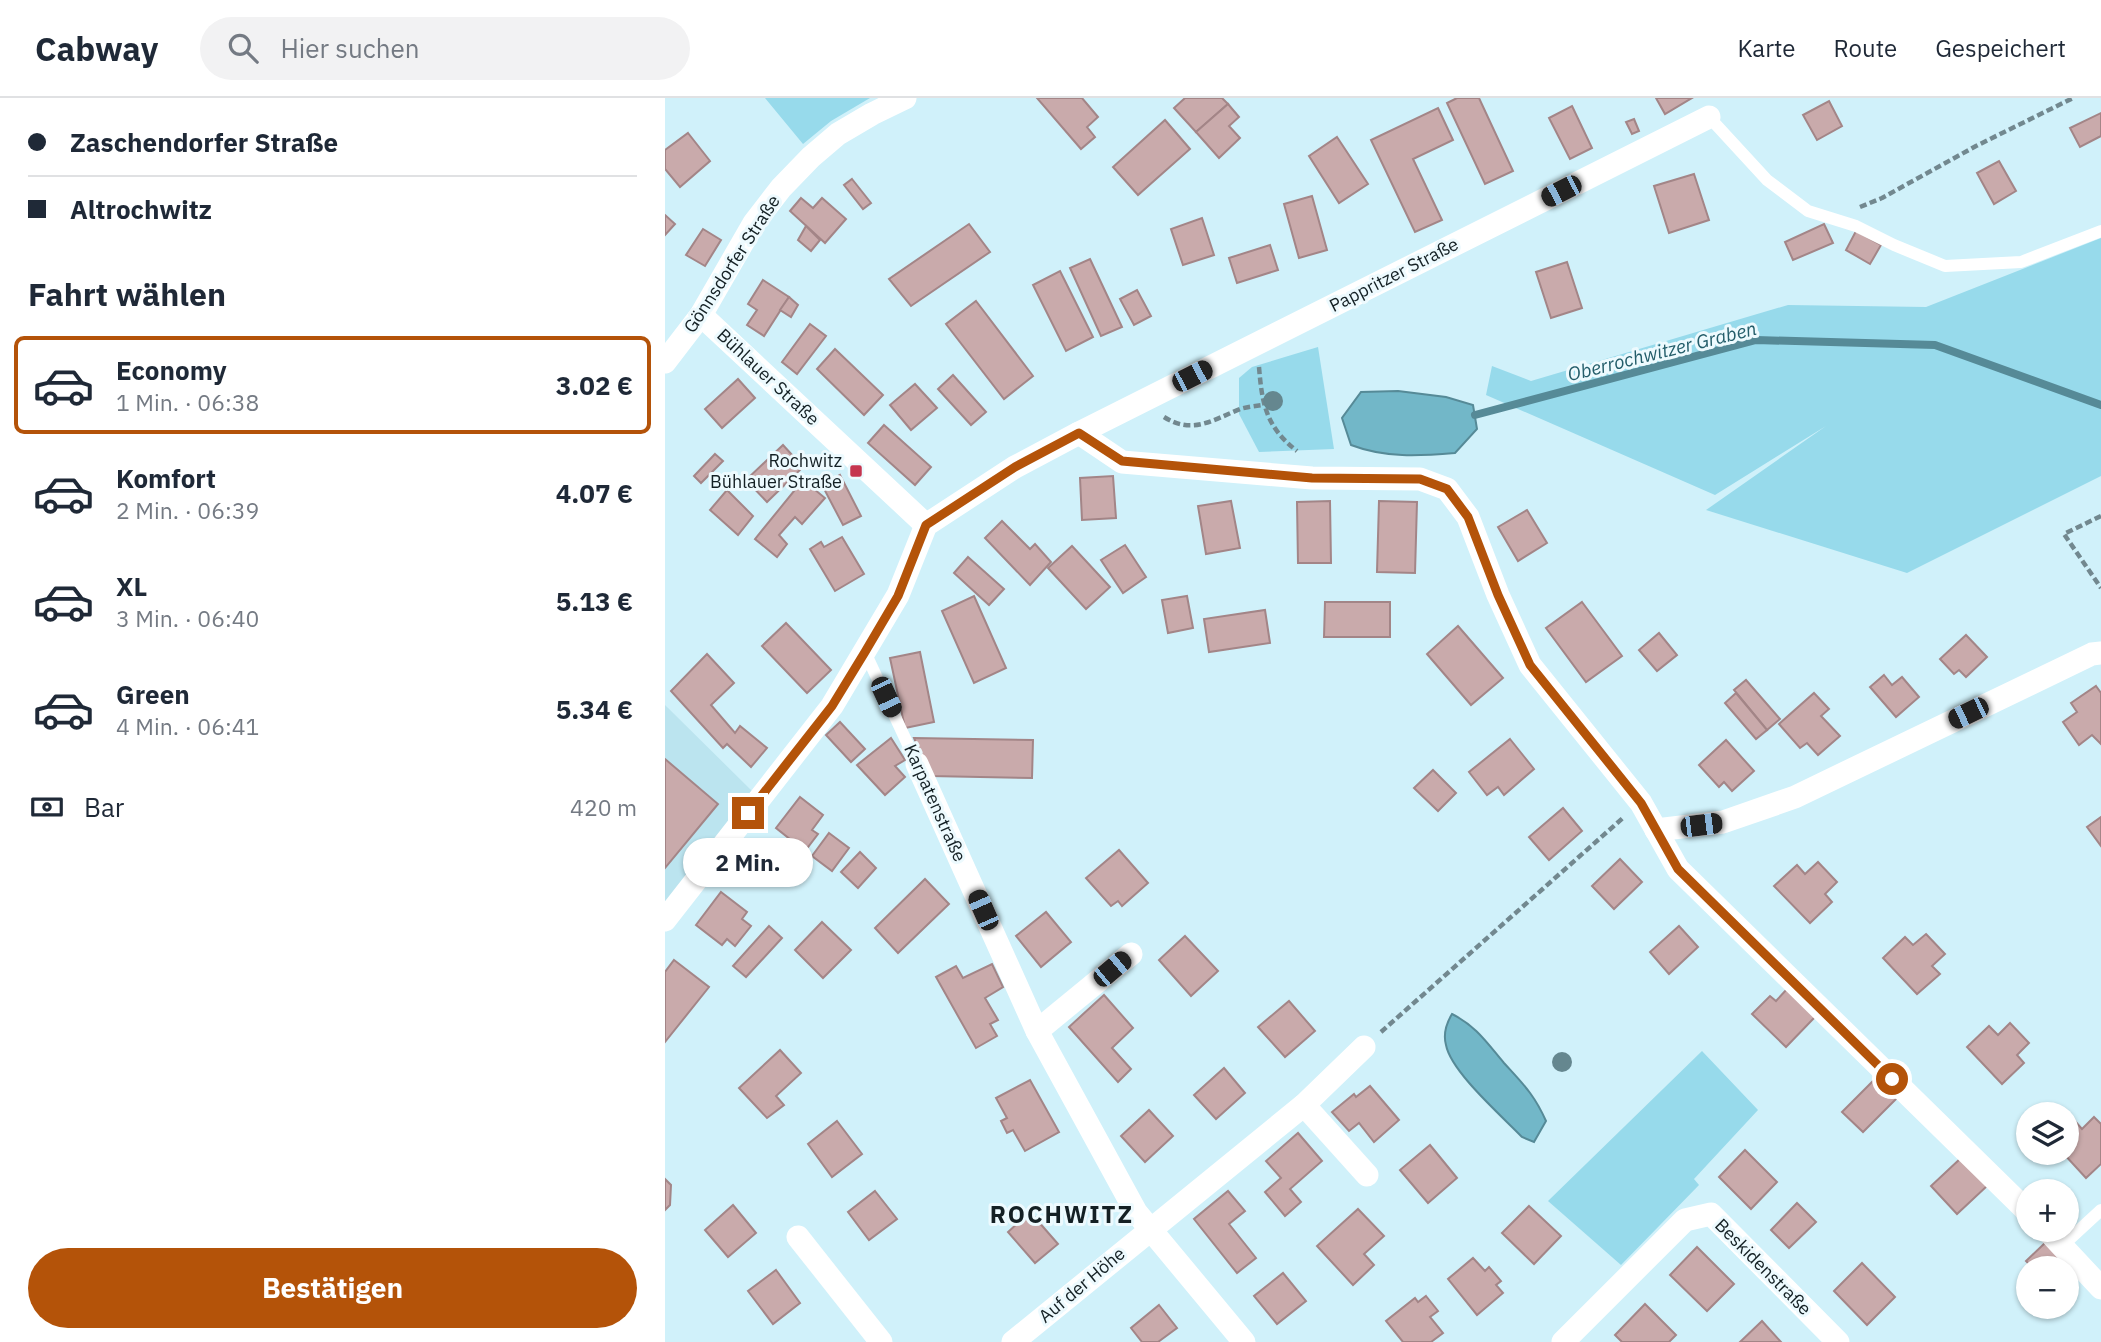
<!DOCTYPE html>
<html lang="de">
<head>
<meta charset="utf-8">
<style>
	:root { --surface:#fff; --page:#f2f2f3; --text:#1f2937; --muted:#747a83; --line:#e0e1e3; --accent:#b45309 }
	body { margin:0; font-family:"IBM Plex Sans",sans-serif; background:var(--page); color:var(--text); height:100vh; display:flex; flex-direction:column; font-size:26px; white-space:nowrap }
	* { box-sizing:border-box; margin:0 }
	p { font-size:23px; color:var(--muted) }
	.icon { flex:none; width:38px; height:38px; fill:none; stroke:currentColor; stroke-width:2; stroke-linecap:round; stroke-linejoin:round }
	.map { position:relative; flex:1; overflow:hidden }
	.panel { display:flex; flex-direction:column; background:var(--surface); width:665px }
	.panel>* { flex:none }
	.top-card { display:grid; align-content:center; height:154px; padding:0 28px; background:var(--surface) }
	.tools { position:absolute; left:1351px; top:1004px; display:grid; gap:14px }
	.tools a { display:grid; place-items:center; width:63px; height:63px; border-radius:50%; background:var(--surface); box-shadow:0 2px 5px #0004; font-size:35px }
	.end { position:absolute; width:32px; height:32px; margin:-16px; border:9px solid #b45309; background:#fff; box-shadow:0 0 0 4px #fff }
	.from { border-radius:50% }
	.bubble { position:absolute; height:49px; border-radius:24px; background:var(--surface); box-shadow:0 2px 5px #0004; font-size:23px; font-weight:700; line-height:49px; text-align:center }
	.car { position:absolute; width:21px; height:42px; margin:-21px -10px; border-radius:9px; box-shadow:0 0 5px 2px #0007; background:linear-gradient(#222 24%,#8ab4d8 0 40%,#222 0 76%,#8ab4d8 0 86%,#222 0) }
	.top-card b { display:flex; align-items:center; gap:24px; height:66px; font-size:26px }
	.top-card b+b { border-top:2px solid var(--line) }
	.top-card i { width:18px; height:18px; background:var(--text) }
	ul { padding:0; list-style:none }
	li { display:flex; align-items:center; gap:21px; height:98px; margin:0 14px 10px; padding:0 14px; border:4px solid transparent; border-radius:10px }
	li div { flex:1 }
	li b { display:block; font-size:26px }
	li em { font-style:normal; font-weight:700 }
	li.current { border-color:var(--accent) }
	li>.icon { width:63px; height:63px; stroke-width:1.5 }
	h2 { padding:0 28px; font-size:32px; line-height:84px }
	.pay { display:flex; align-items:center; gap:18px; height:77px; padding:0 28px; font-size:26px }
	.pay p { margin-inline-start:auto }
	.cta { display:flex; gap:14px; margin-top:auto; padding:14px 28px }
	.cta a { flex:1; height:80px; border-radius:42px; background:var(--accent); color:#fff; font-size:28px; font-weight:700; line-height:80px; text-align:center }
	header { display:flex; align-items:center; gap:42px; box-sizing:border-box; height:98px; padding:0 35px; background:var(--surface); border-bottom:2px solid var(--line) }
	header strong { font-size:33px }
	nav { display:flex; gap:38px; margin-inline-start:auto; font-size:24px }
	.search { width:490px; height:63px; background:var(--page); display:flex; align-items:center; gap:18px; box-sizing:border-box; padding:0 24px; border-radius:38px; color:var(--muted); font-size:26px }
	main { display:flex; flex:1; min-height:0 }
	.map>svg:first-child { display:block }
</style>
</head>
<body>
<header>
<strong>Cabway</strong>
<div class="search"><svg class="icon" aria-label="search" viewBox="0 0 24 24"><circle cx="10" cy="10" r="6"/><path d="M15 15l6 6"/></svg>Hier suchen</div>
<nav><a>Karte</a><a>Route</a><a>Gespeichert</a></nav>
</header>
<main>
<section class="panel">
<div class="top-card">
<b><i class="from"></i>Zaschendorfer Straße</b>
<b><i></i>Altrochwitz</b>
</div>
<h2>Fahrt wählen</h2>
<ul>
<li class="current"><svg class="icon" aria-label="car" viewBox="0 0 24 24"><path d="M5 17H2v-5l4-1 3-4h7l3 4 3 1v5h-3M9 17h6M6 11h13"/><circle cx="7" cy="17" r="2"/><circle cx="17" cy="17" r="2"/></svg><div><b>Economy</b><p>1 Min. · 06:38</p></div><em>3.02 €</em></li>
<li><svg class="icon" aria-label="car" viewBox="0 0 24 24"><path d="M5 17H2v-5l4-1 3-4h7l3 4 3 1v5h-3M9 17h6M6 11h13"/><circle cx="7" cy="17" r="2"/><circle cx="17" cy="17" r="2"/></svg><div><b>Komfort</b><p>2 Min. · 06:39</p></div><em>4.07 €</em></li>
<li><svg class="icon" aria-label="car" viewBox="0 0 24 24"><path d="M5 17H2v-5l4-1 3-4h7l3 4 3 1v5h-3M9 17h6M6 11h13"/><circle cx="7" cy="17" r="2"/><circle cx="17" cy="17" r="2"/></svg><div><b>XL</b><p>3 Min. · 06:40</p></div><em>5.13 €</em></li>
<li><svg class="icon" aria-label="car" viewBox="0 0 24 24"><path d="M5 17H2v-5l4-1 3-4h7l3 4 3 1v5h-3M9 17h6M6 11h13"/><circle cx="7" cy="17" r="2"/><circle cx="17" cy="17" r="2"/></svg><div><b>Green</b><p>4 Min. · 06:41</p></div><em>5.34 €</em></li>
</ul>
<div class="pay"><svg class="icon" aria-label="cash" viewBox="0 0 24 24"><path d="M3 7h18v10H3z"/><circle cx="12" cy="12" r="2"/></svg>Bar<p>420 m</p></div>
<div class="cta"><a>Bestätigen</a></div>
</section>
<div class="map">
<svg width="1436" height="1244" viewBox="0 0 1436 1244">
	<rect width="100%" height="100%" fill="#d0f1fa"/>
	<polygon fill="#bbe4ef" points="0,607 88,694 0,806"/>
	<g fill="#97daeb">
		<polygon points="100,0 205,0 166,23 138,46"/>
		<polygon points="1436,140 1436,378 1242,475 1041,412 1161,328 1050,397 821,297 827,268 866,283 1123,207 1261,209"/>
		<polygon points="653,249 669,351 594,354 574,316 574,280 587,269"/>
		<polygon points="1037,953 1093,1012 1029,1081 1034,1087 956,1167 883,1103"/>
	</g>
	<g fill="#72b7c8" stroke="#568a97" stroke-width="2">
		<path d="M733 293 781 299 808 307 812 331 790 355C754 358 720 360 686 347L677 320 696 294Z"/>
		<path d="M787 916C811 928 822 945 839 965 858 986 869 996 881 1023L869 1044 857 1039C838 1019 786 974 781 947 778 936 781 926 787 916Z"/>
	</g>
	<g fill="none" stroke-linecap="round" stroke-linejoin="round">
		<polyline stroke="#568a97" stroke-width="8" points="810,317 1091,242 1270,247 1436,307"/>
	</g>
	<g fill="#c9aaab" stroke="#a38587" stroke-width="2">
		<polygon points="372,0 417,0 433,19 422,29 430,39 416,51"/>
		<polygon points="520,0 557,0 563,6 531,34 509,10"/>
		<polygon points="792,0 814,0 848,73 820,86 782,5"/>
		<polygon points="991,0 1027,0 1000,16"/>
		<polygon points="1164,3 1177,28 1152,42 1138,17"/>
		<polygon points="563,6 574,19 564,28 575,40 554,60 531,34"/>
		<polygon points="907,8 927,50 905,61 884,20"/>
		<polygon points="773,10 788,42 748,61 777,122 750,134 706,42"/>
		<polygon points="1436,15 1436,38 1415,49 1405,30"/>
		<polygon points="969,21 974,33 967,36 961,24"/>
		<polygon points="500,22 525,51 473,97 448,69"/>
		<polygon points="23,35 45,63 15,89 0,71 0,52"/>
		<polygon points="672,39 703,86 674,105 644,58"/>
		<polygon points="1334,63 1351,93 1329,106 1312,75"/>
		<polygon points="1029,76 1044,122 1004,135 989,88"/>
		<polygon points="187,81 206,105 198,111 179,87"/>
		<polygon points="647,98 662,152 634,160 619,106"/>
		<polygon points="136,100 148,110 157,100 181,121 160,145 125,113"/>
		<polygon points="0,117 10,126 0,137"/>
		<polygon points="537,120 549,157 518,167 506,131"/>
		<polygon points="304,126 325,154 246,208 224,181"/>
		<polygon points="1159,126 1168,145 1128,162 1120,144"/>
		<polygon points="141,128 155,142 146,153 133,142"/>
		<polygon points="38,131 56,142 40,168 21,157"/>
		<polygon points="1191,133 1216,147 1205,166 1181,152"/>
		<polygon points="605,147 613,172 572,185 564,160"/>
		<polygon points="425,161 457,229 436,238 405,170"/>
		<polygon points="902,164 917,210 886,220 871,174"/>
		<polygon points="395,173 428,239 401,253 368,187"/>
		<polygon points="98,182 124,199 99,238 82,227 92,212 83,206"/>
		<polygon points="472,192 486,218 469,227 455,201"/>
		<polygon points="124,199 133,207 126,219 115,212"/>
		<polygon points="311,203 368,278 339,301 281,226"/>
		<polygon points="145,226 161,238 132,276 117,264"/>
		<polygon points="170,251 218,297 199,317 152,271"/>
		<polygon points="288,277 321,314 306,327 273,291"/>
		<polygon points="73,281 90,300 57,330 40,311"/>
		<polygon points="250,286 272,310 246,332 225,307"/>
		<polygon points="219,327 266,369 250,387 203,345"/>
		<polygon points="118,347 138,369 102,404 81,382"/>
		<polygon points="50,356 58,363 36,385 29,378"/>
		<polygon points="175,377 196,418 178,427 157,387"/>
		<polygon points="448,378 451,420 417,422 415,380"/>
		<polygon points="138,382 160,400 137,426 130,419 114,437 122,446 112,459 90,441"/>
		<polygon points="62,392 88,418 73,437 45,412"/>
		<polygon points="566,403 575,450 541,456 533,408"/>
		<polygon points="665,403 666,465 633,465 632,404"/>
		<polygon points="714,403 752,404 750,475 712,474"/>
		<polygon points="862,412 882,445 853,463 833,429"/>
		<polygon points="337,423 365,451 370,446 386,464 365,487 320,440"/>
		<polygon points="177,439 199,476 170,493 145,451 156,444 159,449"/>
		<polygon points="460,447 481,479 458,495 436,462"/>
		<polygon points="407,448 445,489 421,511 383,470"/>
		<polygon points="303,459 339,491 324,507 289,475"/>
		<polygon points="309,498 341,570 309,585 277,513"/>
		<polygon points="522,498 528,530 503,535 497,502"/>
		<polygon points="660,504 725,504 725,539 659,539"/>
		<polygon points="917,504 957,558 921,584 881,530"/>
		<polygon points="600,512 605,545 544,554 539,521"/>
		<polygon points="121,525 166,572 142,595 97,548"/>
		<polygon points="793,528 838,580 806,607 762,556"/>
		<polygon points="994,535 1012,557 992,573 974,552"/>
		<polygon points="1301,537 1322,559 1301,579 1294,572 1289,576 1275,561"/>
		<polygon points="255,554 269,624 240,630 225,560"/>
		<polygon points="42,556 69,585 46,607 70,635 75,628 102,650 86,669 62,646 58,650 6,593"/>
		<polygon points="1219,577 1227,587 1237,579 1254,599 1231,619 1205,589"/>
		<polygon points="1081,582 1115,621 1102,632 1069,592"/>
		<polygon points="1431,588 1436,595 1436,646 1427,637 1414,647 1398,624 1412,614 1406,605"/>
		<polygon points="1071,595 1102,632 1091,641 1060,605"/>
		<polygon points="1149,595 1164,611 1156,618 1175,638 1153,657 1142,645 1135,650 1114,626"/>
		<polygon points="175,624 200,651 186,664 161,637"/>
		<polygon points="226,640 240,662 230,668 240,679 220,697 192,667"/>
		<polygon points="249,640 368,642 367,680 265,678"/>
		<polygon points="845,641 869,671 839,697 833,689 822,697 804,674"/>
		<polygon points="1061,642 1089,673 1067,693 1059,684 1054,689 1034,667"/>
		<polygon points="0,661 53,706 0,770"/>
		<polygon points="768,672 791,695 773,713 749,690"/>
		<polygon points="135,699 158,717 147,732 153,736 140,753 111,730"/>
		<polygon points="898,710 917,733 884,762 864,739"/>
		<polygon points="1436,719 1436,748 1422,729"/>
		<polygon points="164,735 184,750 167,773 147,758"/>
		<polygon points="454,752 483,785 457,808 453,803 446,808 421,780"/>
		<polygon points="195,754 211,770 193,790 176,774"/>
		<polygon points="955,761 977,784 949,811 927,788"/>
		<polygon points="1153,764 1172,784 1160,796 1167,804 1145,825 1109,788 1132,767 1140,776"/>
		<polygon points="260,781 284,806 233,855 210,830"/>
		<polygon points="56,794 82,814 77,821 86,828 70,848 62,841 57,847 31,827"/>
		<polygon points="381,814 406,844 376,869 351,838"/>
		<polygon points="157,824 186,852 158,880 130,852"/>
		<polygon points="104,828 117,840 81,879 68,868"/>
		<polygon points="1014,828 1033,849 1004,876 985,854"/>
		<polygon points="1261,836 1280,856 1267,868 1275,876 1252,896 1218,860 1240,839 1248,847"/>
		<polygon points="520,838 553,873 526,898 494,862"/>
		<polygon points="9,862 44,889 0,944 0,874"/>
		<polygon points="327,866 338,889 320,900 333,922 325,926 332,938 311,950 271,879 291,868 298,880"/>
		<polygon points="1122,891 1150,919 1121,949 1087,916 1105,898 1111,903"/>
		<polygon points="439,897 468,930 447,950 466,971 453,984 404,929"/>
		<polygon points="624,903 650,933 620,959 593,929"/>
		<polygon points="1345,925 1364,945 1352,957 1359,965 1337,986 1302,949 1324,928 1333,937"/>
		<polygon points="115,952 136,975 111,998 119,1007 102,1020 74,990"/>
		<polygon points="559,970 580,995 551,1021 529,997"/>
		<polygon points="1212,979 1233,999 1198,1034 1177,1014"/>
		<polygon points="365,982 394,1034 360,1053 348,1032 342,1035 336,1023 342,1020 331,1000"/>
		<polygon points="705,988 734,1022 709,1044 694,1025 684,1033 667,1014 689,996 691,999"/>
		<polygon points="484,1012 508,1038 480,1064 456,1038"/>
		<polygon points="1429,1019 1436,1026 1436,1066 1421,1080 1398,1055 1402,1055 1402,1028 1409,1022 1417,1031"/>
		<polygon points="172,1023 197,1056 167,1079 143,1046"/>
		<polygon points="633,1035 657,1063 625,1091 636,1104 620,1118 600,1094 616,1080 601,1063"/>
		<polygon points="765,1047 792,1080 763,1105 735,1072"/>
		<polygon points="1080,1052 1112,1084 1086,1111 1054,1079"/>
		<polygon points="1296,1060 1322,1088 1292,1116 1266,1088"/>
		<polygon points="0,1081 6,1087 5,1107 0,1112"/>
		<polygon points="210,1093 232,1121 204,1142 183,1114"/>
		<polygon points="563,1093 580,1113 564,1126 591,1160 572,1175 529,1121"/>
		<polygon points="1132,1105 1151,1124 1124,1150 1106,1132"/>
		<polygon points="68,1107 91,1135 63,1159 40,1132"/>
		<polygon points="864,1108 896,1138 869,1166 837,1135"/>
		<polygon points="693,1111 719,1138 699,1156 709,1167 688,1187 652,1148"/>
		<polygon points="365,1114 393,1146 370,1165 343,1134"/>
		<polygon points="1381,1144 1398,1162 1389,1171 1369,1171 1361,1163"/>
		<polygon points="1032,1149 1069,1186 1042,1213 1005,1177"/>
		<polygon points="808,1160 820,1173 824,1169 836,1183 831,1187 838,1195 812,1217 783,1181"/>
		<polygon points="1197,1165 1230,1199 1202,1227 1169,1193"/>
		<polygon points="111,1172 135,1205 108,1226 83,1193"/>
		<polygon points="618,1175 641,1203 612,1226 589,1198"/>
		<polygon points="761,1198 773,1213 765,1219 778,1235 766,1244 738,1244 721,1223 750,1200 753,1204"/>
		<polygon points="980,1206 1011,1237 1004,1244 957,1244 950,1237"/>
		<polygon points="494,1207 512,1230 493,1244 477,1244 466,1230"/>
		<polygon points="1097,1223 1116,1244 1075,1244"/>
	</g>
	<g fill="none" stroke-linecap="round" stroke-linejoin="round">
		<g stroke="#72888f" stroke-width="4.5" stroke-dasharray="7 3.5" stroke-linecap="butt">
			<polyline points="1195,109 1217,100 1311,48 1408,0"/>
			<path d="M594 269C597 306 601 329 632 353"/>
			<path d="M499 319C527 337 548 322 575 311 582 309 590 308 597 307"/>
			<polyline points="1436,418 1399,436 1436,490"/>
			<polyline points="716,934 959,719"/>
		</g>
		<g stroke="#fff" stroke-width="12">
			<polyline points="1044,19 1102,82 1143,113 1191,128 1229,147 1280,168 1356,164 1436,133"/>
			<polyline points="200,554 252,666"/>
			<polyline points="1397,1148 1436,1112"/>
		</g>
		<g stroke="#fff" stroke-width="23">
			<polyline points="36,217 261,427"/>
			<polyline points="0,264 36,217 89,125 116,90 146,59 173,36 207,16 240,0"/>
			<polyline points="414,335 457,364 647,380 755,381 782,391 803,419 833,497 865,567 976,705 1013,771 1363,1114"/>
			<polyline points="252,666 372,933 471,1114 579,1244"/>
			<polyline points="991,732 1058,724 1130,699 1427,556 1436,555"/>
			<polyline points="0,822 167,608 233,497 261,427 350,369 414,335 1044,19"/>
			<polyline points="372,933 466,856"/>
			<polyline points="639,1007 702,1077"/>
			<polyline points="1382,1132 1436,1190"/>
			<polyline points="133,1139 216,1244"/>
			<polyline points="348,1244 639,1007 699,949"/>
			<polyline points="898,1244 1020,1122 1046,1116 1173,1244"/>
		</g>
	</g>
	<g fill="#65878f">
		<circle cx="608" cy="303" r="10"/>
		<circle cx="897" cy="964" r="10"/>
	</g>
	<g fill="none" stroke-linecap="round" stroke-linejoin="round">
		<polyline stroke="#b45309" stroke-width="9" points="83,715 167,608 200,554 233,498 261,427 350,369 414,335 457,363 647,380 755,381 782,391 803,419 833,497 865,567 976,705 1013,771 1227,981"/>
	</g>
	<rect fill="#c5354f" stroke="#edfafe" stroke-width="2.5" x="184" y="366" width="14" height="14" rx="3.5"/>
	<g text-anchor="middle" stroke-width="6" stroke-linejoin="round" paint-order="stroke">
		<g font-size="18" fill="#142024" stroke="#edfafe">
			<text transform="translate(67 166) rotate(-57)" y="6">Gönnsdorfer Straße</text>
			<text transform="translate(729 177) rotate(-27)" y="6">Pappritzer Straße</text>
			<text transform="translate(103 279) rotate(43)" y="6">Bühlauer Straße</text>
			<text transform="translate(270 705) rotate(66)" y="6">Karpatenstraße</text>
			<text transform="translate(1098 1169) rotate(45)" y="6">Beskidenstraße</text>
			<text transform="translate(417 1187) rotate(-40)" y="6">Auf der Höhe</text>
		</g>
		<g font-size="18" fill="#142024" stroke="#edfafe" text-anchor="end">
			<text x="177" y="369">Rochwitz<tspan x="177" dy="21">Bühlauer Straße</tspan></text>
		</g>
		<g font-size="19" font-style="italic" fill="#235d6a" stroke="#edfafe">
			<text transform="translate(997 253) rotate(-14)" y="7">Oberrochwitzer Graben</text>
		</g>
		<g font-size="24" font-weight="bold" letter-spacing="2" fill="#142024" stroke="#edfafe">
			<text x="397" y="1125">ROCHWITZ</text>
		</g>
	</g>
</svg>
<div class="tools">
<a><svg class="icon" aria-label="layers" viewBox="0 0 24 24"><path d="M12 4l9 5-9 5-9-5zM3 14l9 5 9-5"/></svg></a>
<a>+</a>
<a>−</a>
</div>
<i class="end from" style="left:1227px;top:981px"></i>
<i class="end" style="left:83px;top:715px"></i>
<div class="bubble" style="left:18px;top:740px;width:130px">2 Min.</div>
<i class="car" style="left:896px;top:93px;rotate:243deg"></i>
<i class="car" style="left:527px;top:278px;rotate:63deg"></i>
<i class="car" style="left:221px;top:599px;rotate:155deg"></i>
<i class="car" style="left:1303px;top:615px;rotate:244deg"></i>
<i class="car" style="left:1036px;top:727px;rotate:83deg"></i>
<i class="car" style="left:318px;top:812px;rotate:336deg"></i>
<i class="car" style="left:447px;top:871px;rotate:50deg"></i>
</div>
</main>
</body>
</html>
